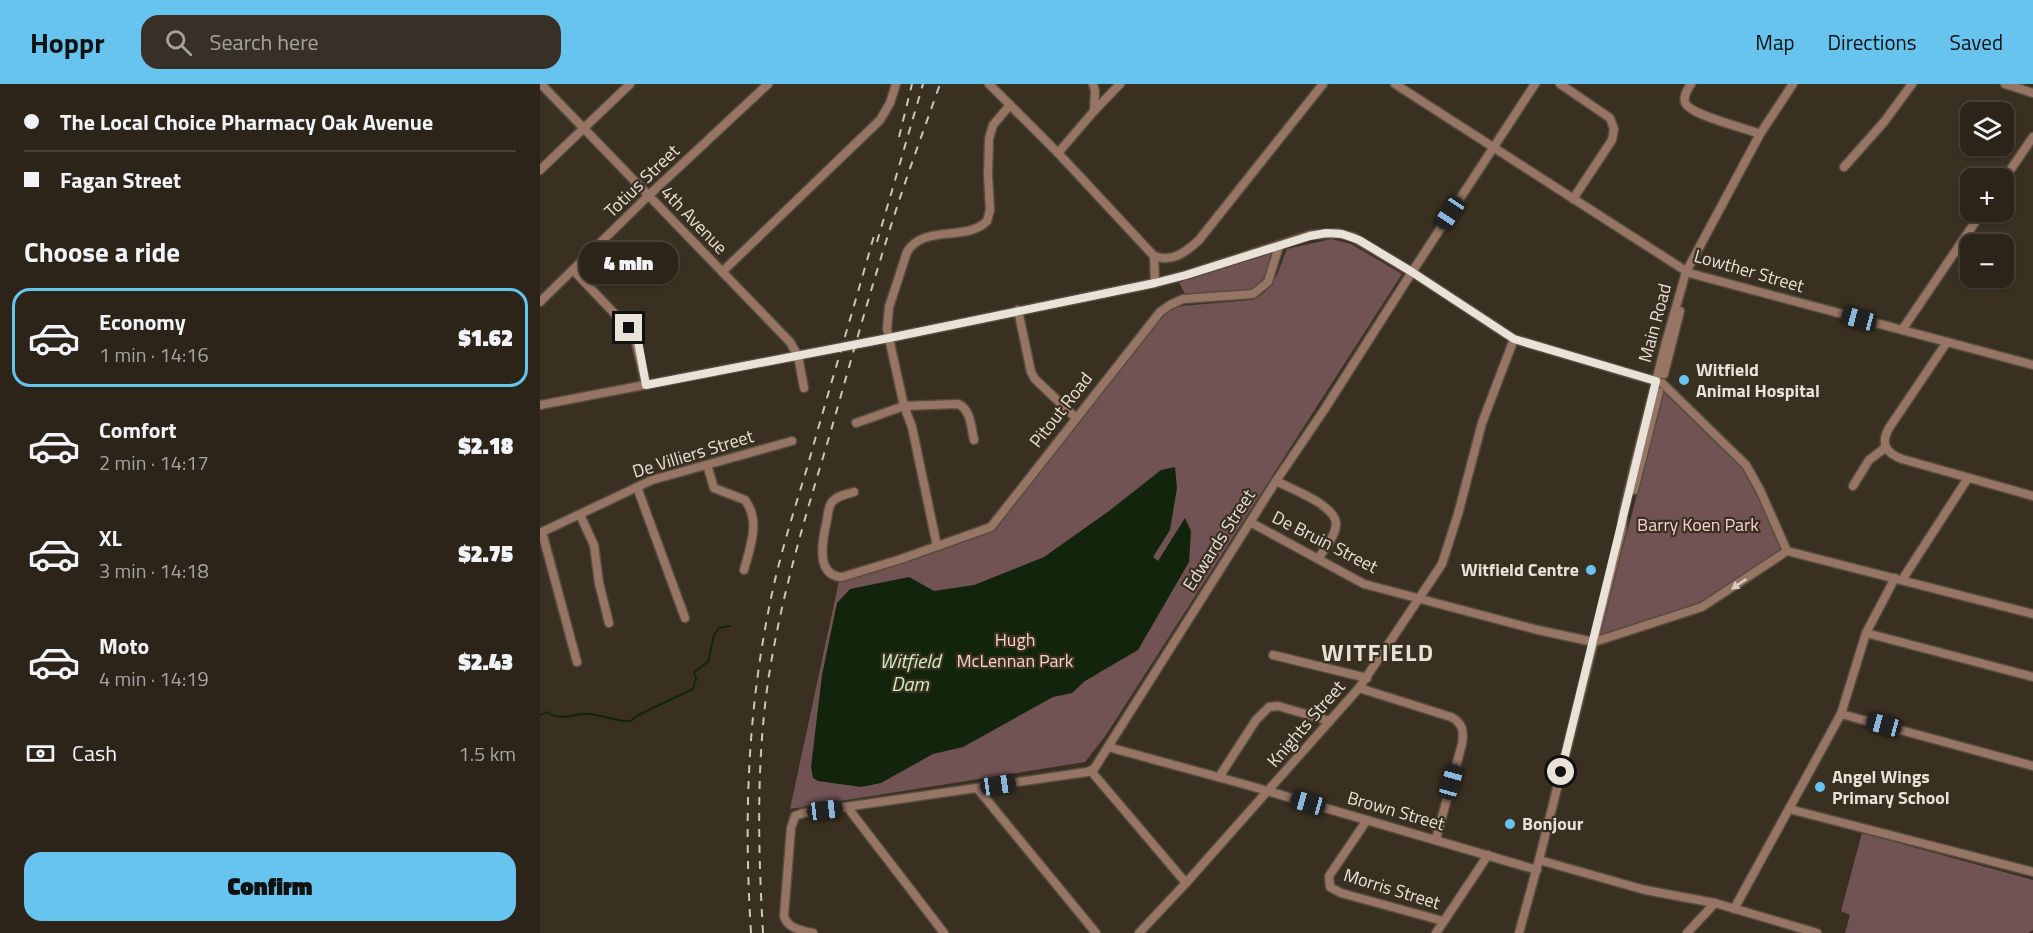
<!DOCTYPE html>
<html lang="en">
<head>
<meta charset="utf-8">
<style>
	:root { --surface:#2c2419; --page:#383026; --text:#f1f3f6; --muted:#a6a4a2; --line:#484138; --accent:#66c4ef }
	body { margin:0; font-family:"Titillium Web",sans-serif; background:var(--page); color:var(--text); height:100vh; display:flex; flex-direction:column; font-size:22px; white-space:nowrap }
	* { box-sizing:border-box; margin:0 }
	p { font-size:20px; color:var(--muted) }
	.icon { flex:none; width:33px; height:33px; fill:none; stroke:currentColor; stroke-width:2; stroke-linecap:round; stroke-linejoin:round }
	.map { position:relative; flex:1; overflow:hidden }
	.sheet { display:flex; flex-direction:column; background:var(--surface); width:540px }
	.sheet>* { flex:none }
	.hud { display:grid; align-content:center; height:132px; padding:0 24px; background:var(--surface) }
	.buttons { position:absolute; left:1420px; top:18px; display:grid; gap:12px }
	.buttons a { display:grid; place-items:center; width:54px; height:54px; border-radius:12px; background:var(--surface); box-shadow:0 2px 4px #0004,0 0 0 2px var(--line); font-size:30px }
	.end { position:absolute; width:27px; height:27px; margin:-14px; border:8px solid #e9e2d9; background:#111; box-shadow:0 0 0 3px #111 }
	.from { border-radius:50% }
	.bubble { position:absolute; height:42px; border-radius:18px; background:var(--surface); box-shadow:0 2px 4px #0004,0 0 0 2px var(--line); font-size:20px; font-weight:800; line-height:42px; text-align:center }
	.car { position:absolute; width:18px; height:36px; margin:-18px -9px; border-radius:8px; box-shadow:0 0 4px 2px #0007; background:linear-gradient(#222 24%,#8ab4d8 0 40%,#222 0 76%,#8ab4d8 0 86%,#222 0) }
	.hud b { display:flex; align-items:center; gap:21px; height:57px; font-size:22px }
	.hud b+b { border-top:2px solid var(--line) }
	.hud i { width:15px; height:15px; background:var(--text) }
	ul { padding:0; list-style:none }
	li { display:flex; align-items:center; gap:18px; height:99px; margin:0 12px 9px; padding:0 12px; border:3px solid transparent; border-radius:18px }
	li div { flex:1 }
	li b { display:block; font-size:22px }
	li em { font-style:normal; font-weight:800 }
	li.active { border-color:var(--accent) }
	li>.icon { width:54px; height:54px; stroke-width:1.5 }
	h2 { padding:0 24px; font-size:27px; line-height:72px }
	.pay { display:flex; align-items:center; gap:15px; height:66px; padding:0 24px; font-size:22px }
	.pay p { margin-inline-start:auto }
	.action { display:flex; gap:12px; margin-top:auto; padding:12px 24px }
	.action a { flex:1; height:69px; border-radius:18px; background:var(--accent); color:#111; font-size:24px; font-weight:800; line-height:69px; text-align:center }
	header { display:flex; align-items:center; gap:36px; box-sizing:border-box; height:84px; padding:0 30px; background:var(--accent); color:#111 }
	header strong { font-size:28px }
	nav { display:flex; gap:33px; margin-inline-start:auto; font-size:21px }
	.search { width:420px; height:54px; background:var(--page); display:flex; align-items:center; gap:15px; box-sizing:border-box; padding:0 21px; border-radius:18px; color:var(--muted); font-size:22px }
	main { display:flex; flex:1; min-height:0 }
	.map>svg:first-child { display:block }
</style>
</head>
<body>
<header>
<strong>Hoppr</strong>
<div class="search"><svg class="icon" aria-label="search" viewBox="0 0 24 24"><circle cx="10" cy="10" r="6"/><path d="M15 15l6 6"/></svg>Search here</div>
<nav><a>Map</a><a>Directions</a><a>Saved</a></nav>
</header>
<main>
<section class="sheet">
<div class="hud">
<b><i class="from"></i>The Local Choice Pharmacy Oak Avenue</b>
<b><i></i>Fagan Street</b>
</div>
<h2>Choose a ride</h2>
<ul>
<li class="active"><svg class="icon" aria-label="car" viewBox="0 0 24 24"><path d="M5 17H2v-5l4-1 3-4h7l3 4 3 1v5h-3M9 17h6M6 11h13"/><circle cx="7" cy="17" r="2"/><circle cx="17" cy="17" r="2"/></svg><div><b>Economy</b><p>1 min · 14:16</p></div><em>$1.62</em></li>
<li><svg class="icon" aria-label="car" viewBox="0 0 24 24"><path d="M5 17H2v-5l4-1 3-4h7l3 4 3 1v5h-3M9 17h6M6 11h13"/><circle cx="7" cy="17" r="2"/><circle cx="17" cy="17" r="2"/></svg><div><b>Comfort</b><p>2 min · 14:17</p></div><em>$2.18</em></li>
<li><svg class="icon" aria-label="car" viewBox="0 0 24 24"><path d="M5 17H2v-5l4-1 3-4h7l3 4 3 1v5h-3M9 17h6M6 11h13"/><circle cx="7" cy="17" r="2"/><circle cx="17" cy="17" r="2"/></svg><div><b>XL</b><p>3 min · 14:18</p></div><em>$2.75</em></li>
<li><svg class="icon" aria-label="car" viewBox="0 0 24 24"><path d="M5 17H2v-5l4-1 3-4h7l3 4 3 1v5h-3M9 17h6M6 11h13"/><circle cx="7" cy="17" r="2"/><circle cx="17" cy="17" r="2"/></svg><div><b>Moto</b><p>4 min · 14:19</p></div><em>$2.43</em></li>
</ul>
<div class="pay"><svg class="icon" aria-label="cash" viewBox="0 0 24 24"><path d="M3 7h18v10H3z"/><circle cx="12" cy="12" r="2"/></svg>Cash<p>1.5 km</p></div>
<div class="action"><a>Confirm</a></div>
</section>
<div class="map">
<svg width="1493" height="849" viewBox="0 0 1493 849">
	<rect width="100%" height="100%" fill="#3a3021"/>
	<g fill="#715354">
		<path d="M791 155 811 160 862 190 566 651 545 678 250 725 299 497 451 446 618 232 641 222 712 216C735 206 738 187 747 165Z"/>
		<polygon points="736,168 720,202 710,207 646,212 639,198"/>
		<polygon points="1124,303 1206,388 1244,464 1158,521 1058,553 1092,430"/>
		<polygon points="1322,749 1493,796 1493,846 1488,849 1305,849 1310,831 1301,827"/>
	</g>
	<polygon fill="#12250c" points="635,383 637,404 630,446 613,473 618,477 645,434 651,447 649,478 598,566 545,597 532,609 513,613 423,663 393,670 341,699 321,703 278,697 273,694 271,683 282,591 297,519 310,505 369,493 394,507 434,501 504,473 569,427 621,386"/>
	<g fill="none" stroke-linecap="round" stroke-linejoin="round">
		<path stroke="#12250c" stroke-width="2" d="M0 631 7 628C20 637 30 631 44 630 60 629 75 638 91 637L98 631 153 605 156 595 154 588 168 578 174 551 179 544 190 542"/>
		<defs>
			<g id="minor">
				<polyline points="1,0 250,258 258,272 264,304"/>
				<polyline points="449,0 518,69 614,172 615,199"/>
				<polyline points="553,0 555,7 554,27"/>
				<polyline points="855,0 1149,189 1493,281"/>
				<polyline points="1020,0 1070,34 1074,45 1072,56 1033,115"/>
				<path d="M1151 0C1148 5 1143 11 1145 18 1148 31 1206 44 1220 50"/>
				<polyline points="1465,0 1493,9"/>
				<polyline points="518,69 554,27 580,0"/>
				<polyline points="1304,83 1344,38 1372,0"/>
				<polyline points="0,86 90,0"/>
				<polyline points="1464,95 1493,53"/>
				<path d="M614 172C632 179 646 168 659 156L783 0"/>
				<polyline points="33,186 94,250 106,301"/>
				<polyline points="182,188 340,36 350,19 356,0"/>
				<polyline points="0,218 108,112 228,0"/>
				<polyline points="478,226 491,288 495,295 536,334"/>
				<polyline points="1362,246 1442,128"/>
				<path d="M1407 258 1349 344C1340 360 1346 369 1362 375L1493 412"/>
				<polyline points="1124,290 1140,227"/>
				<polyline points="0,321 349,254 615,199 646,191 770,151 797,149 813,153 872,188 974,255 1122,299 1206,381 1220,406 1247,467"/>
				<path d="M316 339 364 322 418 320C431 325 431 344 434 356"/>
				<path d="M167 381 174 404 205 416C221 437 210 463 204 486"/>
				<path d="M736 397C751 405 797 421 796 441 795 453 784 465 778 475"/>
				<polyline points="1313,402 1329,376 1345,364"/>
				<polyline points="97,403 145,534"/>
				<polyline points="1094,406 1119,308"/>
				<path d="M314 408C306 410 297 412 292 418 288 423 288 430 287 436 283 453 274 492 302 493L361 475 451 443 620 228 630 221 643 215 713 210 728 198 739 162"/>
				<polyline points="40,431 54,461 59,499 69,539"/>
				<polyline points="710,438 824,500 998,546 1054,558 1162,523 1247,467"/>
				<polyline points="2,448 37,578"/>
				<polyline points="0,449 112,396 252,357"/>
				<path d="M397 462 372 343 364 322 347 245 349 223 367 168C383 140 427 158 447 137L450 126 448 91 449 55 453 41 470 21"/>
				<polyline points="1247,467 1493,530"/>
				<polyline points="1362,496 1428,394"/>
				<polyline points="1326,549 1493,593"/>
				<polyline points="733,571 827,594"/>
				<path d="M819 604 911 633C923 639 924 648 922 660L896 755"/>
				<polyline points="1301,630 1493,682"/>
				<polyline points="568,663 707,701 997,786"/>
				<polyline points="551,687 646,799"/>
				<polyline points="679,693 716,636 729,623 738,622 790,637"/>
				<polyline points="437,704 556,849"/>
				<polyline points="308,724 404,849"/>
				<polyline points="1249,725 1493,788"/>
				<polyline points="827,736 789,792 790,803 801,809 903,837"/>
				<polyline points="999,776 1105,806 1175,819 1277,849"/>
				<polyline points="1194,825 1301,630 1326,549 1355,494"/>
				<path d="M273 849C261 846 248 845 244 832L251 744 255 732 263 729 547 688 554 685 736 397 784 326 872 188 995 0"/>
				<polyline points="599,849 646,799 819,604 902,480 918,430 942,339 974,255"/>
				<polyline points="896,849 948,771"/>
				<polyline points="979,849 999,776 1082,445 1083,431 1096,376 1126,258 1146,188 1220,50 1253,0"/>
				<polyline points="1147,849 1175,819"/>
			</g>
		</defs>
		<use href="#minor" stroke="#564c3e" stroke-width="11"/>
		<use href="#minor" stroke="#977564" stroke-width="8"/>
		<g stroke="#cdc5bb" stroke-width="2" stroke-dasharray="8 8" stroke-linecap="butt">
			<polyline points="359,53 372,0"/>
			<polyline points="337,158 383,0"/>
			<path d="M211 849C204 738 207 634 229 524 238 477 253 430 267 384 289 305 313 227 335 148"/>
			<path d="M223 849C218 763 216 677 229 591 242 509 266 430 290 350 312 273 333 196 358 120 371 80 386 40 400 0"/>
		</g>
	</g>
	<defs><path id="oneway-solid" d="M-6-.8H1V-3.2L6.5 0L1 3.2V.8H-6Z" transform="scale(1.5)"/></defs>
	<use fill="#d9ccc2" href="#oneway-solid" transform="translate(1199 500) rotate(146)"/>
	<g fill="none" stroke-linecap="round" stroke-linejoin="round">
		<polyline stroke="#e9e2d9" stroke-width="8" points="89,244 98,257 106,301 349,254 615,199 646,191 770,152 786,149 802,150 819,156 872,188 974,255 1116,297 1021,688"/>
	</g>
	<g fill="#66c4ef" stroke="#3a3021" stroke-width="2">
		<circle cx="1144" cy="296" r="6"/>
		<circle cx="1051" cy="486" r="6"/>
		<circle cx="1280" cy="703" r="6"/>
		<circle cx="970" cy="740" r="6"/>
	</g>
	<g text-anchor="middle" stroke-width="4.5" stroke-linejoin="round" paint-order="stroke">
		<g font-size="18" fill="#e9e2d9" stroke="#3a3021">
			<text transform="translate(102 97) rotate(-44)" y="6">Totius Street</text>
			<text transform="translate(154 136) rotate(46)" y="6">4th Avenue</text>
			<text transform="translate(1209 187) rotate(16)" y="6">Lowther Street</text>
			<text transform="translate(1115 239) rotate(-75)" y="6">Main Road</text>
			<text transform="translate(521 326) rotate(-52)" y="6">Pitout Road</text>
			<text transform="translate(153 370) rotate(-17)" y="6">De Villiers Street</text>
			<text transform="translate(679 456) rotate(-57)" y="6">Edwards Street</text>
			<text transform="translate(785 458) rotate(27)" y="6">De Bruin Street</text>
			<text transform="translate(766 640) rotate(-49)" y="6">Knights Street</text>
			<text transform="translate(856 727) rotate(16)" y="6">Brown Street</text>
			<text transform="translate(852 805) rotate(17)" y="6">Morris Street</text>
		</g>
		<g font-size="18" font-weight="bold" fill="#e9e2d9" stroke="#3a3021" text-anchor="start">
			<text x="1156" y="292">Witfield<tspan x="1156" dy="21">Animal Hospital</tspan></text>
			<text x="1039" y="492" text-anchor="end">Witfield Centre</text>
			<text x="1292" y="699">Angel Wings<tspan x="1292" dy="21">Primary School</tspan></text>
			<text x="982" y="746">Bonjour</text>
		</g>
		<g font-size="18" fill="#f9cfcf" stroke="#3a3021">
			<text x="1158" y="447">Barry Koen Park</text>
			<text x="475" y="562">Hugh<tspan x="475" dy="21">McLennan Park</tspan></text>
		</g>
		<g font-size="20" font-style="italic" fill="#caf1be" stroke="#3a3021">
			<text x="370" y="584">Witfield<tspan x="370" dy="23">Dam</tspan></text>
		</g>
		<g font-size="24" font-weight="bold" letter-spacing="1.5" fill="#e9e2d9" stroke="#3a3021">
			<text x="838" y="577">WITFIELD</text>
		</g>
	</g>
</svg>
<div class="buttons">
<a><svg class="icon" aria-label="layers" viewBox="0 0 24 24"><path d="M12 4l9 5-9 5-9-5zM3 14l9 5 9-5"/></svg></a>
<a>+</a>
<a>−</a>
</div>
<i class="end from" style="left:1021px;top:688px"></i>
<i class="end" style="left:89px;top:244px"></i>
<div class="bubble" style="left:39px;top:158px;width:99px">4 min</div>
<i class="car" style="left:910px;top:129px;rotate:214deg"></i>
<i class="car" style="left:1319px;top:235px;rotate:285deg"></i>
<i class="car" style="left:1344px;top:641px;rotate:285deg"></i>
<i class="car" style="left:911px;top:698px;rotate:16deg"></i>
<i class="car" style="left:458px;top:701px;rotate:82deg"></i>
<i class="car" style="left:768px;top:719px;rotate:286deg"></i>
<i class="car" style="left:285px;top:726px;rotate:83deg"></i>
</div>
</main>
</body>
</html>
